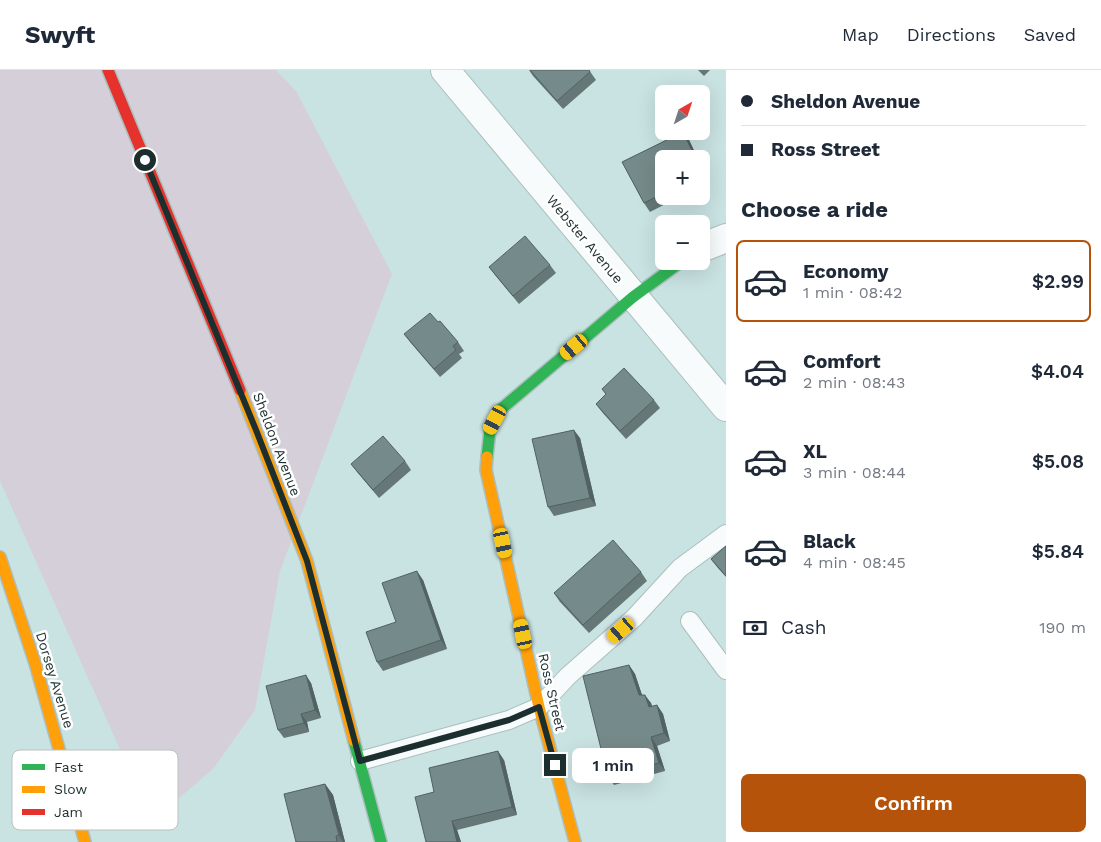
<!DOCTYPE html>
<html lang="en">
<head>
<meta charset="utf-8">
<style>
	:root { --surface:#fff; --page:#f6f6f7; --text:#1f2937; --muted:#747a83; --line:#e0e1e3; --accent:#b45309 }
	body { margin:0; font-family:"Work Sans",sans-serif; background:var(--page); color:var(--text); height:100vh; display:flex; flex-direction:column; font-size:19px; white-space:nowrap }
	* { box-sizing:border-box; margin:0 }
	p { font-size:16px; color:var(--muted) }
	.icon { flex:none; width:28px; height:28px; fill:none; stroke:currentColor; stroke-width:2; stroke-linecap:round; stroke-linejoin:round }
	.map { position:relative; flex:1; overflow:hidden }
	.panel { display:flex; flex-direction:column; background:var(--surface); width:375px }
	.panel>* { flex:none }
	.top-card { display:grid; align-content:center; height:110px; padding:0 15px; background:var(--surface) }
	.needle { width:32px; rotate:39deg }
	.buttons { position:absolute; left:655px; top:15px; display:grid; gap:10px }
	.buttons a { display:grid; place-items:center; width:55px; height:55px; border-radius:8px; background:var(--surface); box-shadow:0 5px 20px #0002; font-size:25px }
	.end { position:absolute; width:22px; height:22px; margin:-11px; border:6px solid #1c2f2e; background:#fff; box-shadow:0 0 0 2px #fff }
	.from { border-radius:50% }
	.bubble { position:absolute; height:35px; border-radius:8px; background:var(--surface); box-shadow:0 5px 20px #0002; font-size:16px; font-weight:600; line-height:35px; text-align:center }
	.car { position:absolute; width:15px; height:30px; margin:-15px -8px; border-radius:6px; box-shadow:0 0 4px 1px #0007; background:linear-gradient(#f5c518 24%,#345 0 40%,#f5c518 0 76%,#345 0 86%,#f5c518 0) }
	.top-card b { display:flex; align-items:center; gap:18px; height:48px; font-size:19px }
	.top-card b+b { border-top:1px solid var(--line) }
	.top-card i { width:12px; height:12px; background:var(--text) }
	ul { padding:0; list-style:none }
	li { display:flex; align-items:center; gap:15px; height:82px; margin:0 10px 8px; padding:0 5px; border:2px solid transparent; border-radius:8px }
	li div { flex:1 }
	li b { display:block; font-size:19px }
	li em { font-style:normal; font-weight:600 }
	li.on { border-color:var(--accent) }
	li>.icon { width:45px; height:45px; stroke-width:1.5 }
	h2 { padding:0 15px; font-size:22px; line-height:60px }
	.pay { display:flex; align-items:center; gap:12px; height:55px; padding:0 15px; font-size:19px }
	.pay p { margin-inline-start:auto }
	.cta { display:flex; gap:10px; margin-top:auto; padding:10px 15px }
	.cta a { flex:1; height:58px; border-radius:8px; background:var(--accent); color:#fff; font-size:20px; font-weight:600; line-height:58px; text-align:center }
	header { display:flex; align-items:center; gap:30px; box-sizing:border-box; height:70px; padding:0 25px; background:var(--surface); border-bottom:1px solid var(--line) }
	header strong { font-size:24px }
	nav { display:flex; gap:28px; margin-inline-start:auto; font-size:18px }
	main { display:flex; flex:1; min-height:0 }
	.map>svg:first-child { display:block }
</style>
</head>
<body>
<header>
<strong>Swyft</strong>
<nav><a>Map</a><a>Directions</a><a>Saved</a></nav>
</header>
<main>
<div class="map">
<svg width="726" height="772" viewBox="0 0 726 772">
	<rect width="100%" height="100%" fill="#c9e3e2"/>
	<polygon fill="#d5cfda" points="0,0 276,0 296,21 392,204 280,501 255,640 213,699 152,751 0,411"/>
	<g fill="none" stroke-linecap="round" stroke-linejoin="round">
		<defs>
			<g id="lane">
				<polyline points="690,551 726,600"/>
				<polyline points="360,691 509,650 539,637 568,606 634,548 680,498 726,464"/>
			</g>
			<g id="street">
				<polyline points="445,0 726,337"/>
				<polyline points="701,178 726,168"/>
			</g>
			<g id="fast">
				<polyline points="487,387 490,360 500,340 633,227 682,191"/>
				<polyline points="354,671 381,772"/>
			</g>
			<g id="slow">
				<polyline points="240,320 307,491 354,671"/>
				<polyline points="487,387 486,400 539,637 575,772"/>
				<polyline points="0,487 35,593 85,772"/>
			</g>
			<polyline id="jam" points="108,0 240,320"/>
		</defs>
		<use href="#lane" stroke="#aabfbe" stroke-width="20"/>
		<use href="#street" stroke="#aabfbe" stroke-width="30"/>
		<use href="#fast" stroke="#aabfbe" stroke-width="14"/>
		<use href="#slow" stroke="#aabfbe" stroke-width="14"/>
		<use href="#jam" stroke="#aabfbe" stroke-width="14"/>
		<use href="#lane" stroke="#f7fbfb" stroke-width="18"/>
		<use href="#street" stroke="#f7fbfb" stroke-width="28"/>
		<use href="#fast" stroke="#30b455" stroke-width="11"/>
		<use href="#slow" stroke="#ff9f0a" stroke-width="11"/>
		<use href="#jam" stroke="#e5322d" stroke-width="11"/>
	</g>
	<g fill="#657777">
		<polygon points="529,0 589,0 596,10 563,39 533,6"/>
		<polygon points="698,0 710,0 704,6"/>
		<polygon points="683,62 689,70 698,89 664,89 664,126 681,126 650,142 644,133 622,92"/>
		<polygon points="701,95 710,112 701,116"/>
		<polygon points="550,195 556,203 519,234 495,205 489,197"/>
		<polygon points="438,252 458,272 464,281 459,284 462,288 440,307 410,272 404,264"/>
		<polygon points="602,319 654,330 660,338 626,369 602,342 596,334 606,324"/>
		<polygon points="580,368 596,436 554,446 548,437"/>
		<polygon points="405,391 411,400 379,428 357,402 351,394"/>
		<polygon points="726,476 726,507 717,497 711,489"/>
		<polygon points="641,502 647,511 589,563 560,532 554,523"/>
		<polygon points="423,510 447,579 383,601 377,592 396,552"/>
		<polygon points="629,595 635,604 642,625 651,633 652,637 657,635 663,644 670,671 657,676 665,701 614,715 608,707"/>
		<polygon points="311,613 321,648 307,652 309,662 284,668 278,660"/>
		<polygon points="504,690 517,745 457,760 461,772 426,772 434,722"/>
		<polygon points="325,714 333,725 345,772 296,772"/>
	</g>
	<g fill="#526161">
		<polygon points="683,62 689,70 698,89 696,89"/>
		<polygon points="701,95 710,112 704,104 701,99"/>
		<polygon points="574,360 580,368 596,436 590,428"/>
		<polygon points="417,501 423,510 447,579 441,570"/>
		<polygon points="629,595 635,604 645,634 639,625"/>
		<polygon points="306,605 311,613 321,648 315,640"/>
		<polygon points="645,625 651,633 655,646 649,637"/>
		<polygon points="657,635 663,644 670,671 664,663"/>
		<polygon points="301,644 307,652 309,662 304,653"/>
		<polygon points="651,667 657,676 665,701 659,693"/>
		<polygon points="498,681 504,690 517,745 512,737"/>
		<polygon points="325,714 333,725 345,772 343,772 339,765"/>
		<polygon points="452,751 457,760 461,772 457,772"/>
	</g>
	<g fill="#758a8a" stroke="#526161">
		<polygon points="530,0 589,0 590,2 557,31"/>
		<polygon points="683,62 696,89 664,89 664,123 644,133 622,92"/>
		<polygon points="525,166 550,195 513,226 489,197"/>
		<polygon points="430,243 438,252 440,251 458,272 453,276 456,280 434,299 404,264"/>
		<polygon points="624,298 654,330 620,361 596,334 606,324 602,319"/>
		<polygon points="574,360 590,428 548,437 532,369"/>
		<polygon points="383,366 405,391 373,420 351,394"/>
		<polygon points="613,470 641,502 583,555 554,523"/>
		<polygon points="726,476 726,506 711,489"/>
		<polygon points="417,501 441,570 377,592 366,562 396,552 382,513"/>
		<polygon points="629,595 639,625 645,625 649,637 657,635 664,663 651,667 659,693 608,707 583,606"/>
		<polygon points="306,605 315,640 301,644 304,653 278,660 266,616"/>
		<polygon points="498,681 512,737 452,751 457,772 426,772 415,727 434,722 429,698"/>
		<polygon points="325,714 339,765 336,766 337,772 296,772 284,724"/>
	</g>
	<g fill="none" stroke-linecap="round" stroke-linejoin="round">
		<polyline stroke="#1c2f2e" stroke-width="6" points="145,90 256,360 307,491 360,691 509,650 539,637 555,695"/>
	</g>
	<g text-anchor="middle" stroke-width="5" stroke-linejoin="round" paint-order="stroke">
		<g font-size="14" fill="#1c2f2e" stroke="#fff">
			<text transform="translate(585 169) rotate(50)" y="5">Webster Avenue</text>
			<text transform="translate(277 374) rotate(69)" y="5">Sheldon Avenue</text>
			<text transform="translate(55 610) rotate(73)" y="5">Dorsey Avenue</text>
			<text transform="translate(552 622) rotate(77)" y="5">Ross Street</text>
		</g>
	</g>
	<rect x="12" y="680" width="166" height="80" rx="8" fill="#fff" stroke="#bbc1c0" stroke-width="1"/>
	<rect x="22" y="694" width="23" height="6" fill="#30b455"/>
	<rect x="22" y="716" width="23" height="7" fill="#ff9f0a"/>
	<rect x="22" y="739" width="23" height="6" fill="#e5322d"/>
	<g font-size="14" fill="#1c2f2e">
		<text x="54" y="702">Fast</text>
		<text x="54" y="724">Slow</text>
		<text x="54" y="747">Jam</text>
	</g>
</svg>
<div class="buttons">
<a><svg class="needle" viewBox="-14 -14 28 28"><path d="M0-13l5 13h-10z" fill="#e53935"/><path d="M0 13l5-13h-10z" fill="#747a83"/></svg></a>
<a>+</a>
<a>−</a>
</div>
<i class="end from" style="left:145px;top:90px"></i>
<i class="end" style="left:555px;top:695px"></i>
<div class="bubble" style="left:572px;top:678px;width:82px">1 min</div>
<i class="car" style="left:574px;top:277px;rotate:230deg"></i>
<i class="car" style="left:495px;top:350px;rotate:208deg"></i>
<i class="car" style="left:503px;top:473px;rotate:168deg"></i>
<i class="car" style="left:621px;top:560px;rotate:229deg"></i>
<i class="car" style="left:523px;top:564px;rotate:348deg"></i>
</div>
<section class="panel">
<div class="top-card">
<b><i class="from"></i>Sheldon Avenue</b>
<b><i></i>Ross Street</b>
</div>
<h2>Choose a ride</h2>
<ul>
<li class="on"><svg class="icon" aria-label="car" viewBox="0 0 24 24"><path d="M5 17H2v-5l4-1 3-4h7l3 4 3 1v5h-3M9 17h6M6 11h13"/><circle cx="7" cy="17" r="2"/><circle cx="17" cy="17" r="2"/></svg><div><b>Economy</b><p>1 min · 08:42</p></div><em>$2.99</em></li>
<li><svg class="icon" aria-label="car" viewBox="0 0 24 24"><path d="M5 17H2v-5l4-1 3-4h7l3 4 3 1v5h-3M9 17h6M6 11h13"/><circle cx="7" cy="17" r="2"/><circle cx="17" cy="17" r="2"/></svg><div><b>Comfort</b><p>2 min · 08:43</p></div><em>$4.04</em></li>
<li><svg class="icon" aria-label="car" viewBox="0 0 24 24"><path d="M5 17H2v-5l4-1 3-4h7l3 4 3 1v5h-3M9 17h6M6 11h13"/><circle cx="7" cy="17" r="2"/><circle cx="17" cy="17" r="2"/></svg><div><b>XL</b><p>3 min · 08:44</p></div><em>$5.08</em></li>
<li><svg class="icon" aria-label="car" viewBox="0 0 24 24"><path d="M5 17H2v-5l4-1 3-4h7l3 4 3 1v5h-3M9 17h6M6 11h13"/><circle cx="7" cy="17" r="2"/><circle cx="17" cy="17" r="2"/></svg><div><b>Black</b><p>4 min · 08:45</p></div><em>$5.84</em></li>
</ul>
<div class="pay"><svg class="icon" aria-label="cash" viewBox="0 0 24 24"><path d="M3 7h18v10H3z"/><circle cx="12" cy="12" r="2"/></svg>Cash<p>190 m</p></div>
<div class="cta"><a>Confirm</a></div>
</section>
</main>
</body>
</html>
